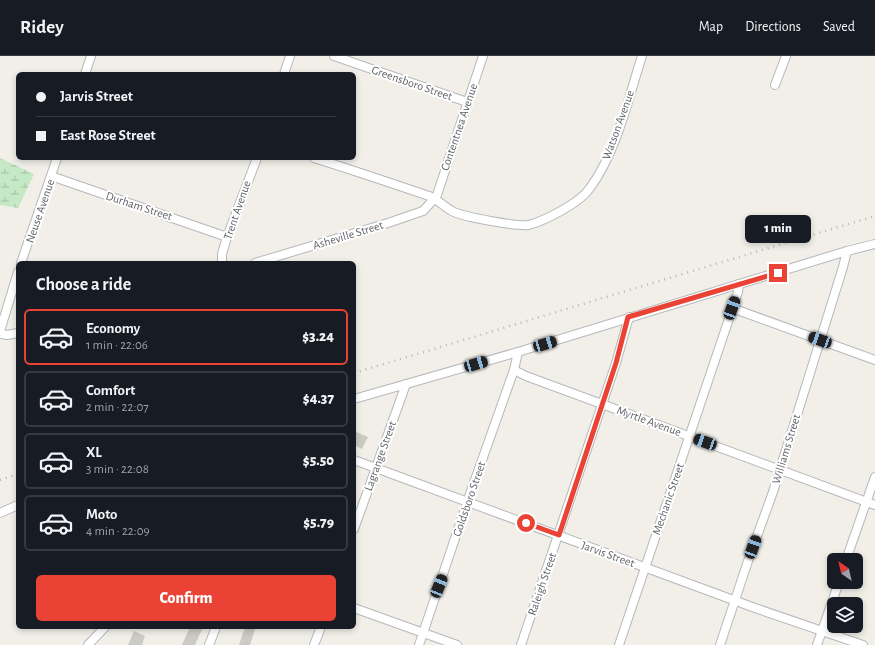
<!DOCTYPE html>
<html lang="en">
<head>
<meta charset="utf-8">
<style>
	:root { --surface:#171b24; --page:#242831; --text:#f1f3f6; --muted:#9ea1a6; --line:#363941; --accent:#ea4335 }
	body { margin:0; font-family:"Alegreya Sans",sans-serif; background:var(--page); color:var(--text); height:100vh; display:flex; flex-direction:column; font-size:15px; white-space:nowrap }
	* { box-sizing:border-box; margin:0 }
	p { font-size:13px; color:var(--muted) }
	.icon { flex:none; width:22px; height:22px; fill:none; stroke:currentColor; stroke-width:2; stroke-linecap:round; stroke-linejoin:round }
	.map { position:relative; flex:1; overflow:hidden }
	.sheet { position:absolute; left:16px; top:205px; width:340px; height:368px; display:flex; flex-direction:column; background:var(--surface); border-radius:6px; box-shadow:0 2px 6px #0003 }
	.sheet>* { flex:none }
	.hud { position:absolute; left:16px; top:16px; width:340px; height:88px; border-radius:6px; box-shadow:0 2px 6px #0003; display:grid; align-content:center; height:88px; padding:0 20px; background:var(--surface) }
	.needle { width:26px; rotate:326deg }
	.buttons { position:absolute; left:827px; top:497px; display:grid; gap:8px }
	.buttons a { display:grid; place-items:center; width:36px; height:36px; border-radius:6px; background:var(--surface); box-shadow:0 2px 6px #0003; font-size:20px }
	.end { position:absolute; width:18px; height:18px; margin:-9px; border:5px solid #ea4335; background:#fff; box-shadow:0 0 0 2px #fff }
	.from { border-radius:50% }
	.bubble { position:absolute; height:28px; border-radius:6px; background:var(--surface); box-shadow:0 2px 6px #0003; font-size:13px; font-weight:800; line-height:28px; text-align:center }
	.car { position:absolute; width:12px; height:24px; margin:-12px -6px; border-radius:5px; box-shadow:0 0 3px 1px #0007; background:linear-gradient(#222 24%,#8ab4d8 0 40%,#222 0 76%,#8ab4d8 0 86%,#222 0) }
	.hud b { display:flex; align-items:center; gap:14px; height:38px; font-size:15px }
	.hud b+b { border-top:1px solid var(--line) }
	.hud i { width:10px; height:10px; background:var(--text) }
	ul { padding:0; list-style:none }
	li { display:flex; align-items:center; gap:12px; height:56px; margin:0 8px 6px; padding:0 12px; border:2px solid var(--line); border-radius:6px }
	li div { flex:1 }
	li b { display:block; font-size:15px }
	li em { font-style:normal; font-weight:800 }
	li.on { border-color:var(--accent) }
	li>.icon { width:36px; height:36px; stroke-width:1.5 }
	h2 { padding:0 20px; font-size:18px; line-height:48px }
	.button { display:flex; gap:8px; margin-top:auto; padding:8px 20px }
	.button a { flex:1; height:46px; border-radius:6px; background:var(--accent); color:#fff; font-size:16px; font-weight:800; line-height:46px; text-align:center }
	header { display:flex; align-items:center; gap:24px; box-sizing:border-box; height:56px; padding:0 20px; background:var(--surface); border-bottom:1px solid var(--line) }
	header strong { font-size:19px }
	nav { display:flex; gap:22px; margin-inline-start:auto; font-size:14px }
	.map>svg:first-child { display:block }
</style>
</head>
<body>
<header>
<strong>Ridey</strong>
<nav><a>Map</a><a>Directions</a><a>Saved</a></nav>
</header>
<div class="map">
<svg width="875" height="589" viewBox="0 0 875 589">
	<defs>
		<pattern id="wetland-marsh" width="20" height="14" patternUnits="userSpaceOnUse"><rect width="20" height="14" fill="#c5e8c5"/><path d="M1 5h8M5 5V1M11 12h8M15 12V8" fill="none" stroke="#a3c0a4"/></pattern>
	</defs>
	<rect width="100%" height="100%" fill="#f1efe8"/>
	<polygon fill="url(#wetland-marsh)" points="0,102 34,118 18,152 0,149"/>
	<g fill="#cccac5">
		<polygon points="354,375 368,381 362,393 354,389"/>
		<polygon points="190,571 203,571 195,589 182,589"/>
		<polygon points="245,571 255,573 250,589 239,589"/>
		<polygon points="134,575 145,580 142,589 128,589"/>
	</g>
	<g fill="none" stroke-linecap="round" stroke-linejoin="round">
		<defs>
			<g id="street">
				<polyline points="334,0 467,46"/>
				<polyline points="85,18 91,0"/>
				<polyline points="284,18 290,0"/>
				<polyline points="775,29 786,0"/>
				<path d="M314 102C352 114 391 127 429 140 439 144 445 152 454 156 465 161 518 171 529 169 546 164 580 147 590 132 617 95 628 43 642 0"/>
				<polyline points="51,120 227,181"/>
				<polyline points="21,207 57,102"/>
				<polyline points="222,207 222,198 227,181 257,102"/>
				<polyline points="255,207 388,167 423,155 435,142 437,139 483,0"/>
				<polyline points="18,216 0,275 2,278 7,279 18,277"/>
				<polyline points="732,252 875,304"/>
				<polyline points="514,314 526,320 875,449"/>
				<polyline points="354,343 518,296 847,195 875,188"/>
				<polyline points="354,404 755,552 863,589"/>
				<polyline points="0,457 18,449"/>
				<polyline points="354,473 406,328"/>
				<polyline points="846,504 875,421"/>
				<polyline points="354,552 457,589"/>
				<polyline points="88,589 105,571"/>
				<polyline points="209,589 216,571"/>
				<polyline points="314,589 321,571"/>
				<polyline points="419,589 470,438 514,314 518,296"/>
				<polyline points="521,589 616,307 629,261"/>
				<polyline points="619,589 738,236 739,228"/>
				<polyline points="720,589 748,505 773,436 843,211 847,195"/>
				<polyline points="817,589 839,526"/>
			</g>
		</defs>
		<use href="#street" stroke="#b5b8bc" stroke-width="10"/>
		<use href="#street" stroke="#fff" stroke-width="8"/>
		<g stroke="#b6b7b8" stroke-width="2.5" stroke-dasharray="1 5" stroke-linecap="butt">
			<polyline points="354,317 875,160"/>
			<polyline points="0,424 18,418"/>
		</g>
	</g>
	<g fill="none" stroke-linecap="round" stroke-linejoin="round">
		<polyline stroke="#ea4335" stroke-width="5" points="526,467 559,479 616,307 628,261 778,217"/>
	</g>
	<g text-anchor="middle" stroke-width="4" stroke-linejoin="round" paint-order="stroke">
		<g font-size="12" fill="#5f6368" stroke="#fff">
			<text transform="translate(412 27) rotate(19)" y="4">Greensboro Street</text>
			<text transform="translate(618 69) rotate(-70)" y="4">Watson Avenue</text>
			<text transform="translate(459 71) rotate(-71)" y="4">Contentnea Avenue</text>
			<text transform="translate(139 150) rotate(18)" y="4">Durham Street</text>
			<text transform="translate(237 154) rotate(-71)" y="4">Trent Avenue</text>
			<text transform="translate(40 155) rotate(-71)" y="4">Neuse Avenue</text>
			<text transform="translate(348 179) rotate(-17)" y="4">Asheville Street</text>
			<text transform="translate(649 365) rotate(20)" y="4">Myrtle Avenue</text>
			<text transform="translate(786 393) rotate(-73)" y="4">Williams Street</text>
			<text transform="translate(380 400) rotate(-70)" y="4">Lagrange Street</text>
			<text transform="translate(469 443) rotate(-71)" y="4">Goldsboro Street</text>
			<text transform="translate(668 443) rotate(-71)" y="4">Mechanic Street</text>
			<text transform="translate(608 498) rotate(20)" y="4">Jarvis Street</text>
			<text transform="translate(542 528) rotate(-71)" y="4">Raleigh Street</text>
		</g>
	</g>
</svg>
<div class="buttons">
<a><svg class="needle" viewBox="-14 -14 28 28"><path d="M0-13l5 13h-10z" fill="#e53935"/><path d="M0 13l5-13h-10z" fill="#9ea1a6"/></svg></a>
<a><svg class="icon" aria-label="layers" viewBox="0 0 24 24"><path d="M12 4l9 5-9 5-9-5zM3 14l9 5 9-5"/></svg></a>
</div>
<i class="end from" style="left:526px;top:467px"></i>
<i class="end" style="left:778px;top:217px"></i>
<div class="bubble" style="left:745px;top:159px;width:66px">1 min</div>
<i class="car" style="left:732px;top:252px;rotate:20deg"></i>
<i class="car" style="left:820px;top:284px;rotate:290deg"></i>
<i class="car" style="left:545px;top:288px;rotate:74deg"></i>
<i class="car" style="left:476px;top:308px;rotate:74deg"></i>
<i class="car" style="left:705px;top:386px;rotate:290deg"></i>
<i class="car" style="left:753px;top:491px;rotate:20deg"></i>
<i class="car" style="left:439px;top:530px;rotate:22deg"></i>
<div class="hud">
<b><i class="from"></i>Jarvis Street</b>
<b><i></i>East Rose Street</b>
</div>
<section class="sheet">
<h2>Choose a ride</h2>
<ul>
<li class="on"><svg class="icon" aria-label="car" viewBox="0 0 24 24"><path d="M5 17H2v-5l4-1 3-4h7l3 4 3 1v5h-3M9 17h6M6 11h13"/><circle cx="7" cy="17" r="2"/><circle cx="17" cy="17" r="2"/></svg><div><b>Economy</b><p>1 min · 22:06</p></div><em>$3.24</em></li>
<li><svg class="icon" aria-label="car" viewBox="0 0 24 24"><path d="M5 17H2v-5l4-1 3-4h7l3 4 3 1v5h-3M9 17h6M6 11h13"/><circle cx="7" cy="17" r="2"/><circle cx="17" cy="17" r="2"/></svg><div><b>Comfort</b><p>2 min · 22:07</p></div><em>$4.37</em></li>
<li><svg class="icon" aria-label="car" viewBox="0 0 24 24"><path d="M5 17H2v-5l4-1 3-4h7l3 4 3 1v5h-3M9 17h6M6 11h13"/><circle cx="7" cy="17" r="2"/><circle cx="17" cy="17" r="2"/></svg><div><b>XL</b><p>3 min · 22:08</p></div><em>$5.50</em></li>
<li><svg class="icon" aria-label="car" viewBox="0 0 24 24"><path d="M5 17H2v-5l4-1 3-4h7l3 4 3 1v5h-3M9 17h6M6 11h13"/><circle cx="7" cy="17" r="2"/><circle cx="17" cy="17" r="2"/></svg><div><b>Moto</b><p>4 min · 22:09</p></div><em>$5.79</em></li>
</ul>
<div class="button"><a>Confirm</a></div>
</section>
</div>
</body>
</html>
